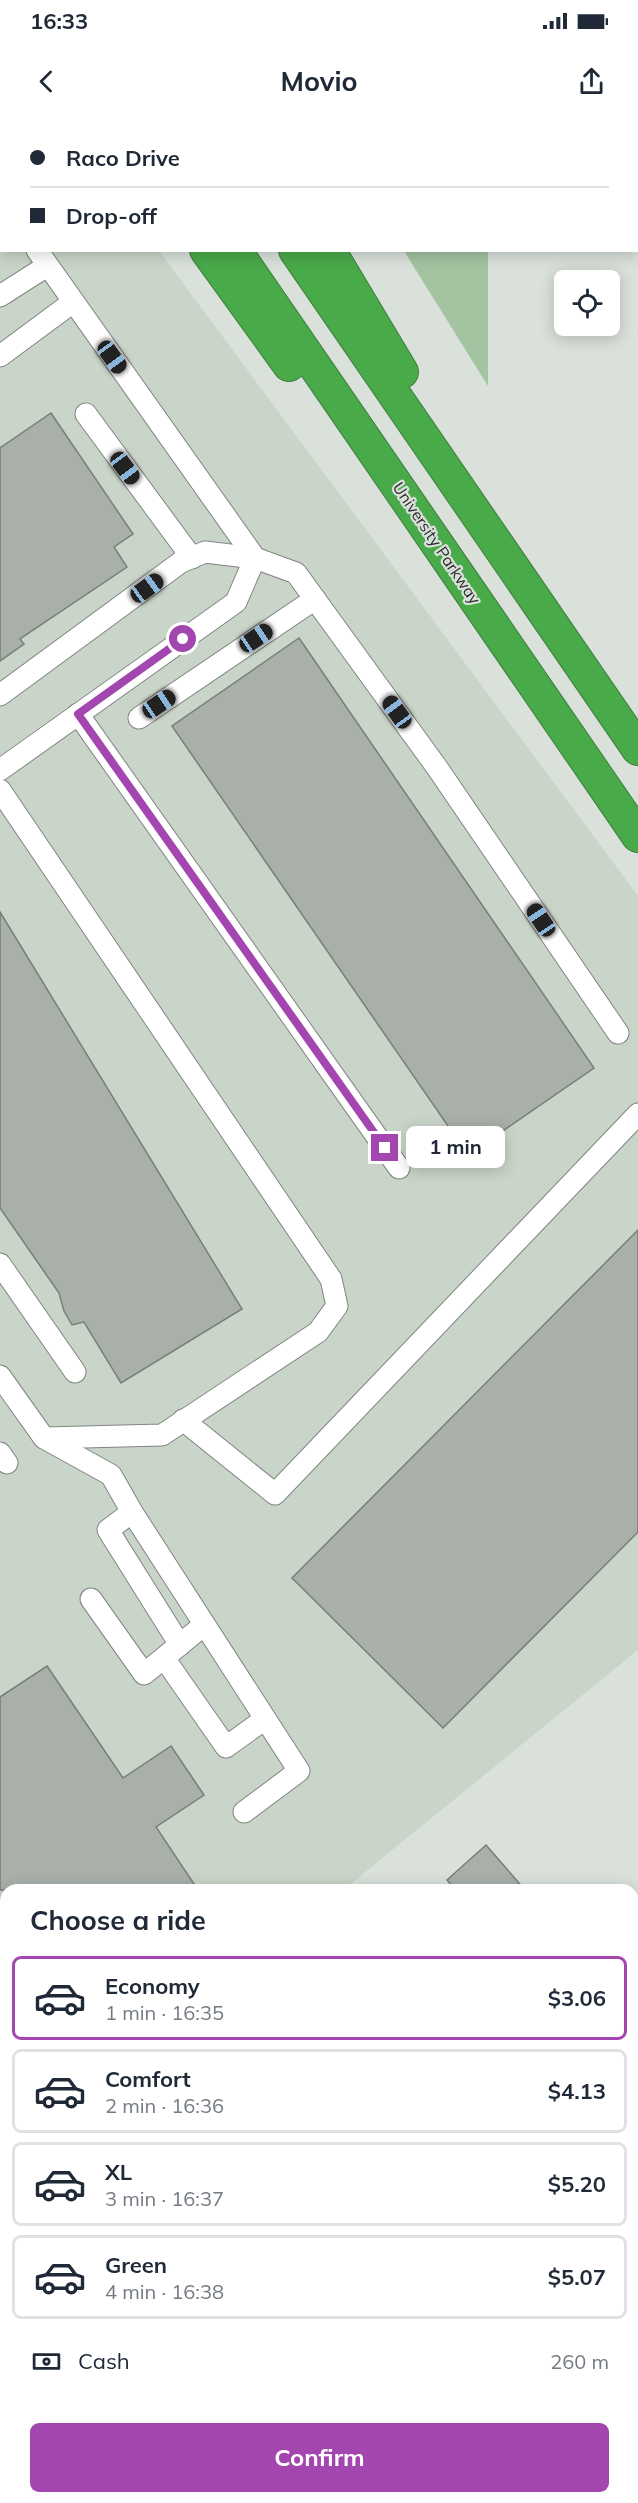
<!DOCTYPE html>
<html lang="en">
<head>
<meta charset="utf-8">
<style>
	:root { --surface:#fff; --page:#f2f2f3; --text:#1f2937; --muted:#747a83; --line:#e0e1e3; --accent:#a446af }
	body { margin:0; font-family:Mulish,sans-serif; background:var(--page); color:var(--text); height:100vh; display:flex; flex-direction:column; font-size:22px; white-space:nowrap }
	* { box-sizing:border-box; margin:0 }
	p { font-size:20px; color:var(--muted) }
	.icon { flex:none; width:33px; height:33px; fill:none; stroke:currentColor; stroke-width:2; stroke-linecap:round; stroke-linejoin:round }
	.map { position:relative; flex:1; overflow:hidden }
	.details { position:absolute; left:0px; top:1764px; width:639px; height:620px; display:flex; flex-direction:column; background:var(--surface); border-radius:18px 18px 0 0; box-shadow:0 3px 15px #0003 }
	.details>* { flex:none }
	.top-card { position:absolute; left:0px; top:0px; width:639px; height:132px; box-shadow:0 3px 15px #0003; display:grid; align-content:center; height:132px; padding:0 30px; background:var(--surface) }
	.buttons { position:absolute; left:554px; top:150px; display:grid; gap:12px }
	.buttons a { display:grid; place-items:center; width:66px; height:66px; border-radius:9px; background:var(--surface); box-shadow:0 3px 15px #0003; font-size:30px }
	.end { position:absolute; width:27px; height:27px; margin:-14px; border:8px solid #a446af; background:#fff; box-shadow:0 0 0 3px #fff }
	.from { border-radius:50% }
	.bubble { position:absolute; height:42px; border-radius:9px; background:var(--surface); box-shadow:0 3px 15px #0003; font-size:20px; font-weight:700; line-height:42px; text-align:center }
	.car { position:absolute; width:18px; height:36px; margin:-18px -9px; border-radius:8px; box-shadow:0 0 4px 2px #0007; background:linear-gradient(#222 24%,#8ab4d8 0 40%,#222 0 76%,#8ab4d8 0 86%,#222 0) }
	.top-card b { display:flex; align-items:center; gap:21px; height:57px; font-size:22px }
	.top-card b+b { border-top:2px solid var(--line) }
	.top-card i { width:15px; height:15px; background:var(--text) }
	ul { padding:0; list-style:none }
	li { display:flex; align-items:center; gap:18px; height:84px; margin:0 12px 9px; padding:0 18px; border:3px solid var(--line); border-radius:9px }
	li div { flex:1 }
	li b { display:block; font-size:22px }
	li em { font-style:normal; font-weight:700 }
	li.current { border-color:var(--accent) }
	li>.icon { width:54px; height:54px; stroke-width:1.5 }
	h2 { padding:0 30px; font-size:27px; line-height:72px }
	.pay { display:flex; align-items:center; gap:15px; height:66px; padding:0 30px; font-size:22px }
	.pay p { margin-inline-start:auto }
	.button { display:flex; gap:12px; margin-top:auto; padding:12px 30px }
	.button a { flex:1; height:69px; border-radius:9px; background:var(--accent); color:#fff; font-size:24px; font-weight:700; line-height:69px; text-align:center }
	.status { display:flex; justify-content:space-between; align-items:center; height:42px; padding:0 30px; background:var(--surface); direction:ltr }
	.status svg { height:16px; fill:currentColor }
	header { display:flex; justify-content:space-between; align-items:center; height:78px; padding:0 30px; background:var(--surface); font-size:27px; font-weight:700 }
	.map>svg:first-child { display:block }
</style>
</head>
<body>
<div class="status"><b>16:33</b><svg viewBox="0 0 49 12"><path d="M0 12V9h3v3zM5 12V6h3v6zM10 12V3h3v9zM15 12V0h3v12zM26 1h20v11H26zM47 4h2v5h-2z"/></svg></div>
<header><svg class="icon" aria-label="back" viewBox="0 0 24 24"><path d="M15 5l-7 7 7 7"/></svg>Movio<svg class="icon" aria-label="share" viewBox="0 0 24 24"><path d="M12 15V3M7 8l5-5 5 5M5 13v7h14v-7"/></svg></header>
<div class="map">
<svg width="638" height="2383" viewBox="0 0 638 2383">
	<rect width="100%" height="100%" fill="#dae0da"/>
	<polygon fill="#cad5c9" points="0,0 63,1 2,2 2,130 159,131 638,776 638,1530 343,1770 6,1770 6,2378 190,2378 184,2383 0,2383"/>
	<g fill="#a3c3a1">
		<polygon points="404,131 488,131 488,266"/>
		<polygon points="291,2378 466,2378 469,2383 284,2383"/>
	</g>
	<g fill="#a9afa9" stroke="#787e78" stroke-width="1.5">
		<polygon points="51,293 133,414 114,427 127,447 20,519 24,524 0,541 0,328"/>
		<polygon points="299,518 594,948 468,1035 172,606"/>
		<polygon points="0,792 242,1189 121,1263 84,1202 72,1205 64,1191 59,1173 0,1088"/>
		<polygon points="638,1110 638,1412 443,1608 292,1458"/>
		<polygon points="47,1546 123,1658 171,1626 204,1675 156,1707 198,1770 0,1770 0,1577"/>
		<polygon points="486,1725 525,1770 456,1770 447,1760"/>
	</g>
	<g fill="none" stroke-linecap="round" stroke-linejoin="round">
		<defs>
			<g id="minor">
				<polyline points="0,78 2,80"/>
				<polyline points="37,130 255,438"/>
				<polyline points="0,176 47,146"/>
				<polyline points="0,236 73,182"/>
				<polyline points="86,294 192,438"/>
				<polyline points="0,575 181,442 205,432 255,438 296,453 438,649 618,913"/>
				<polyline points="78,594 399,1048"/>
				<polyline points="139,598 315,479"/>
				<polyline points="0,650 236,482 255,438"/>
				<polyline points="0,670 331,1159 337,1186 318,1212 162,1315 44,1318"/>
				<polyline points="0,1144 75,1252"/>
				<polyline points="0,1256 44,1318 111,1355 132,1392 108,1410 180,1525"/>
				<polyline points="183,1300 275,1374 638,994"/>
				<polyline points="0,1333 7,1343"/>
				<polyline points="132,1392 299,1651 244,1692"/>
				<polyline points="91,1479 144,1554 204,1505"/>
				<polyline points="164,1538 226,1627 265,1599"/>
				<polyline points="633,2079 638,2083"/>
				<polyline points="633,2110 638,2115"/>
			</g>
			<g id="major">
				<polyline points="633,1935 638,1930"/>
				<polyline points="633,1989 638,1984"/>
				<polyline points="189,2383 194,2378"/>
				<polyline points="236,2383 241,2378"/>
			</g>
			<g id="highway">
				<polyline points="109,0 110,2"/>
				<polyline points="146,0 147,2"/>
				<polyline points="204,0 206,2"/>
				<polyline points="252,0 253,2"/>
				<polyline points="206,130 289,245"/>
				<polyline points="235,130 638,716"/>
				<polyline points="295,130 638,629"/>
				<polyline points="329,130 402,252"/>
			</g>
		</defs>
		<use href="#minor" stroke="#808580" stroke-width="23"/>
		<use href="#major" stroke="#3e7e3e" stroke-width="29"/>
		<use href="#highway" stroke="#3e7e3e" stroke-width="34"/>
		<use href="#minor" stroke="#fff" stroke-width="21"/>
		<use href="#major" stroke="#92cc92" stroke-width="27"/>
		<use href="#highway" stroke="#49aa49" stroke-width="32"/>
		<g stroke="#737673" stroke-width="4.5">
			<polyline points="0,1814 6,1822"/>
			<polyline points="0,1903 6,1914"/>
			<polyline points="305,2378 309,2383"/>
		</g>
	</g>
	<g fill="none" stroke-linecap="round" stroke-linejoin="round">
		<polyline stroke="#a446af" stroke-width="8" points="183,519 78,594 385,1028"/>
	</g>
	<g text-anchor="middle" stroke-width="4.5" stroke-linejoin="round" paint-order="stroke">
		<g font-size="16" fill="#2b2d2b" stroke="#dae0da">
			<text transform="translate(437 423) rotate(56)" y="6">University Parkway</text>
		</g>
	</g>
</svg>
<div class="buttons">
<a><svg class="icon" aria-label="locate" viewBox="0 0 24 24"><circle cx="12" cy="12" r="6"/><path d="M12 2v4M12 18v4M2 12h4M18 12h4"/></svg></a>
</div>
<i class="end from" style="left:183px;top:519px"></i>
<i class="end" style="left:385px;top:1028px"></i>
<div class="bubble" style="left:406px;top:1006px;width:99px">1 min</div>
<i class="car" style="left:112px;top:237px;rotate:144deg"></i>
<i class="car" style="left:125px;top:348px;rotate:143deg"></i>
<i class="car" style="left:147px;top:468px;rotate:54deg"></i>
<i class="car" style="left:256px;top:518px;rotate:56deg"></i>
<i class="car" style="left:159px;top:584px;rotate:56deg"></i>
<i class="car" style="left:397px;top:592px;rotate:324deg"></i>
<i class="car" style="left:541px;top:800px;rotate:326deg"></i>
<div class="top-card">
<b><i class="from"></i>Raco Drive</b>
<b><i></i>Drop-off</b>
</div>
<section class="details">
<h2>Choose a ride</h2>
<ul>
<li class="current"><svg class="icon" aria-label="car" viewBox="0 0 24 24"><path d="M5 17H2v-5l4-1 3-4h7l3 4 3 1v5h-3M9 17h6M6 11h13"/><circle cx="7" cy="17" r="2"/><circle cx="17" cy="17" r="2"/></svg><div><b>Economy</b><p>1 min · 16:35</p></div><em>$3.06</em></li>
<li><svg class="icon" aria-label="car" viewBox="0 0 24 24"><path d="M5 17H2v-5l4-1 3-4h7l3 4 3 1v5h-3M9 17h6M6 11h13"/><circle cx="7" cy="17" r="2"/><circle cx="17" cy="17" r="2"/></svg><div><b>Comfort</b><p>2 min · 16:36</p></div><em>$4.13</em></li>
<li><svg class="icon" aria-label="car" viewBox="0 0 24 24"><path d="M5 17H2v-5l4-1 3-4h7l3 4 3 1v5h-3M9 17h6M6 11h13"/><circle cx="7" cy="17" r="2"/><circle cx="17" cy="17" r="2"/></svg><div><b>XL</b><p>3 min · 16:37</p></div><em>$5.20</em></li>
<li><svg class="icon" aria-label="car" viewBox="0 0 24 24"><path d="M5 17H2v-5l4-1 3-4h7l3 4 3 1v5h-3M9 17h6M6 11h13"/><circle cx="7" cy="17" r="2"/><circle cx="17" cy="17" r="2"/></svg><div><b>Green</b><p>4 min · 16:38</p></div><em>$5.07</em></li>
</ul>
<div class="pay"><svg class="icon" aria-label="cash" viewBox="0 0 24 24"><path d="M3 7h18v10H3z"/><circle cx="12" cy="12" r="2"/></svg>Cash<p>260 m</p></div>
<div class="button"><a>Confirm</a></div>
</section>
</div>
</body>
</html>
